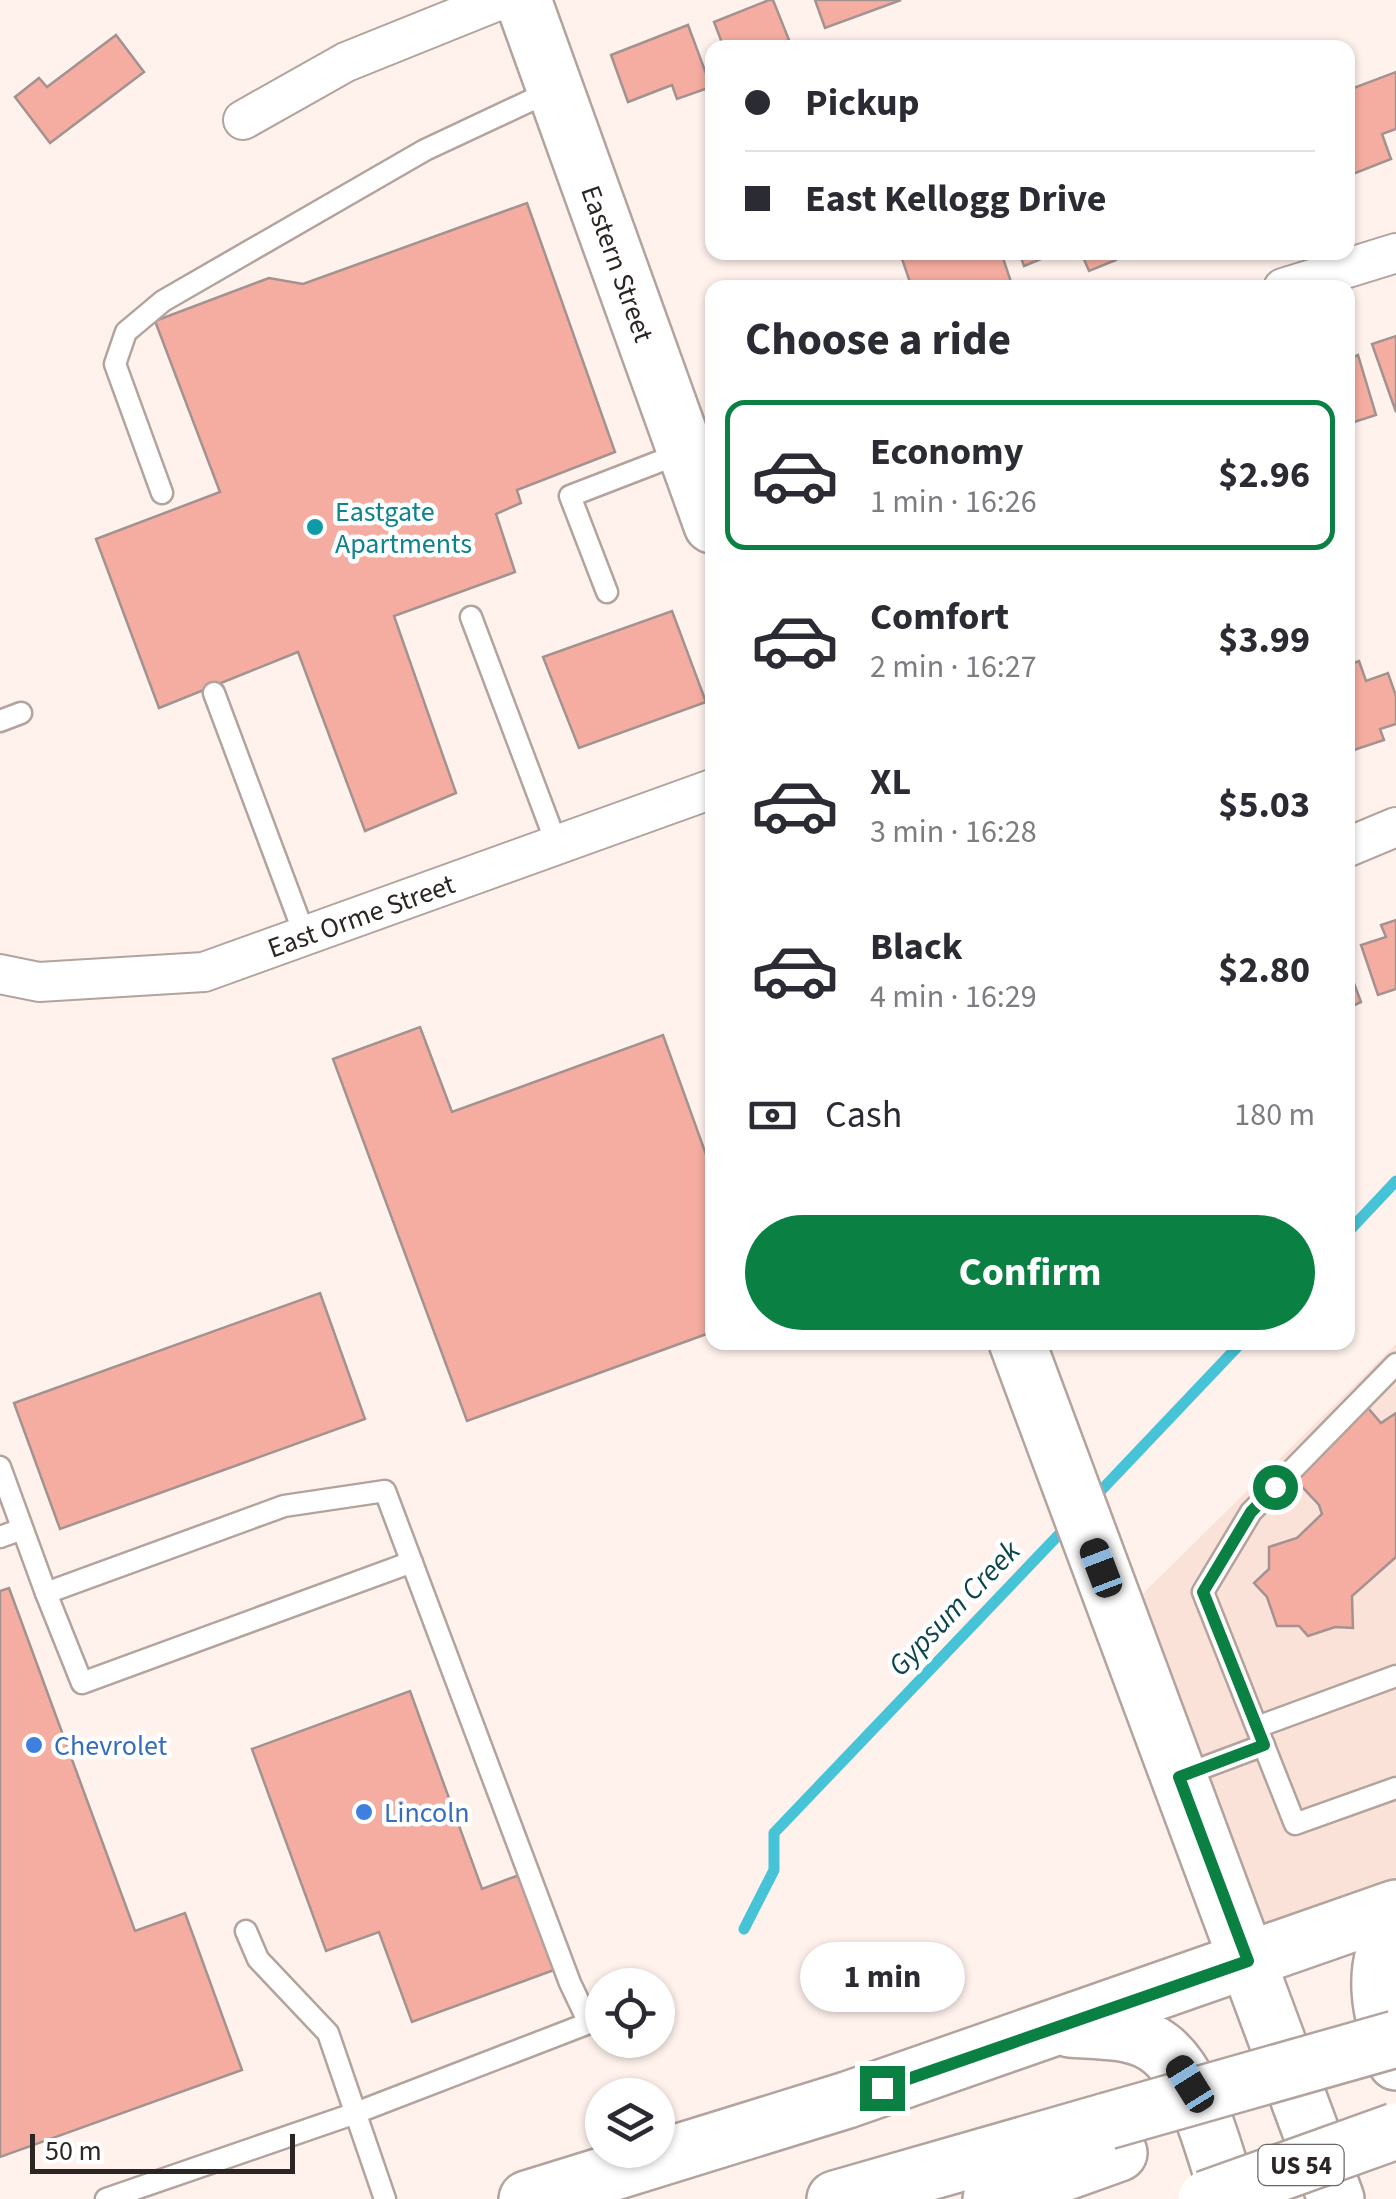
<!DOCTYPE html>
<html lang="en">
<head>
<meta charset="utf-8">
<style>
	:root { --surface:#fff; --page:#f2f2f3; --text:#2b2b33; --muted:#7c7c81; --line:#e1e1e2; --accent:#0b8043 }
	body { margin:0; font-family:"Source Sans 3",sans-serif; background:var(--page); color:var(--text); height:100vh; display:flex; flex-direction:column; font-size:38px; white-space:nowrap }
	* { box-sizing:border-box; margin:0 }
	p { font-size:32px; color:var(--muted) }
	.icon { flex:none; width:55px; height:55px; fill:none; stroke:currentColor; stroke-width:2; stroke-linecap:round; stroke-linejoin:round }
	.map { position:relative; flex:1; overflow:hidden }
	.drawer { position:absolute; left:705px; top:280px; width:650px; height:1070px; display:flex; flex-direction:column; background:var(--surface); border-radius:20px; box-shadow:0 2px 8px #0004 }
	.drawer>* { flex:none }
	.banner { position:absolute; left:705px; top:40px; width:650px; height:220px; border-radius:20px; box-shadow:0 2px 8px #0004; display:grid; align-content:center; height:220px; padding:0 40px; background:var(--surface) }
	.buttons { position:absolute; left:585px; top:1968px; display:grid; gap:20px }
	.buttons a { display:grid; place-items:center; width:90px; height:90px; border-radius:50%; background:var(--surface); box-shadow:0 2px 8px #0004; font-size:50px }
	.scale { position:absolute; left:30px; bottom:25px; width:265px; box-sizing:border-box; padding-left:10px; border:5px solid #2b2523; border-top:0; font-size:28px; line-height:35px; white-space:nowrap; color:#2b2523; -webkit-text-stroke:8px #fff; paint-order:stroke }
	.end { position:absolute; width:45px; height:45px; margin:-22px; border:12px solid #0b8043; background:#fff; box-shadow:0 0 0 5px #fff }
	.from { border-radius:50% }
	.bubble { position:absolute; height:70px; border-radius:35px; background:var(--surface); box-shadow:0 2px 8px #0004; font-size:32px; font-weight:700; line-height:70px; text-align:center }
	.car { position:absolute; width:30px; height:60px; margin:-30px -15px; border-radius:12px; box-shadow:0 0 8px 2px #0007; background:linear-gradient(#222 24%,#8ab4d8 0 40%,#222 0 76%,#8ab4d8 0 86%,#222 0) }
	.banner b { display:flex; align-items:center; gap:35px; height:95px; font-size:38px }
	.banner b+b { border-top:2px solid var(--line) }
	.banner i { width:25px; height:25px; background:var(--text) }
	ul { padding:0; list-style:none }
	li { display:flex; align-items:center; gap:30px; height:150px; margin:0 20px 15px; padding:0 20px; border:5px solid transparent; border-radius:20px }
	li div { flex:1 }
	li b { display:block; font-size:38px }
	li em { font-style:normal; font-weight:700 }
	li.current { border-color:var(--accent) }
	li>.icon { width:90px; height:90px; stroke-width:1.5 }
	h2 { padding:0 40px; font-size:45px; line-height:120px }
	.pay { display:flex; align-items:center; gap:25px; height:110px; padding:0 40px; font-size:38px }
	.pay p { margin-inline-start:auto }
	.action { display:flex; gap:20px; margin-top:auto; padding:20px 40px }
	.action a { flex:1; height:115px; border-radius:60px; background:var(--accent); color:#fff; font-size:40px; font-weight:700; line-height:115px; text-align:center }
	.map>svg:first-child { display:block }
</style>
</head>
<body>
<div class="map">
<svg width="1396" height="2199" viewBox="0 0 1396 2199">
	<rect width="100%" height="100%" fill="#fff2ed"/>
	<polygon fill="#fae2d8" points="1396,1344 1396,1889 1234,1947 1113,1623"/>
	<g fill="none" stroke-linecap="round" stroke-linejoin="round">
		<g stroke="#47c3d7" stroke-width="11">
			<polyline points="1348,1232 1396,1181"/>
			<polyline points="1092,1500 1242,1342"/>
			<polyline points="744,1929 774,1870 774,1833 1069,1524"/>
		</g>
	</g>
	<g fill="#f6ada1" stroke="#a29290" stroke-width="2.5">
		<polygon points="769,0 773,0 789,40 771,48 724,48 714,22"/>
		<polygon points="815,0 901,0 825,28"/>
		<polygon points="688,25 711,87 677,99 672,85 628,102 611,55"/>
		<polygon points="116,35 144,72 50,143 15,97 39,78 47,87"/>
		<polygon points="1396,72 1396,129 1382,134 1391,159 1348,176 1348,90"/>
		<polygon points="527,203 615,452 517,490 521,503 496,514 515,572 394,616 456,793 365,831 298,652 159,708 96,539 220,492 155,321 269,278 303,284"/>
		<polygon points="910,252 1001,252 1013,288 912,288 901,256"/>
		<polygon points="1019,252 1058,252 1024,266"/>
		<polygon points="1081,252 1113,252 1116,260 1089,271"/>
		<polygon points="1396,336 1396,412 1372,344"/>
		<polygon points="1358,355 1376,415 1348,424 1348,359"/>
		<polygon points="672,611 706,702 579,748 543,657"/>
		<polygon points="1359,661 1366,681 1388,673 1396,696 1396,724 1380,729 1384,740 1348,752 1348,665"/>
		<polygon points="1396,920 1396,989 1378,995 1361,945 1386,937 1381,925"/>
		<polygon points="1348,967 1361,1002 1348,1008"/>
		<polygon points="420,1027 452,1112 663,1035 712,1171 712,1332 467,1421 333,1059"/>
		<polygon points="320,1293 365,1419 60,1529 14,1403"/>
		<polygon points="1368,1408 1381,1423 1396,1413 1396,1557 1352,1596 1353,1628 1335,1627 1308,1636 1299,1626 1277,1626 1267,1597 1254,1583 1269,1569 1269,1547 1297,1538 1322,1514 1319,1505 1293,1477"/>
		<polygon points="9,1588 135,1931 185,1913 242,2070 0,2157 0,1591"/>
		<polygon points="410,1691 482,1889 519,1875 554,1970 412,2022 379,1932 326,1951 252,1749"/>
	</g>
	<g fill="none" stroke-linecap="round" stroke-linejoin="round">
		<defs>
			<g id="lane">
				<polyline points="162,493 115,364 126,332 163,301 425,150 553,90"/>
				<polyline points="607,592 570,496 684,452"/>
				<polyline points="471,617 557,845"/>
				<polyline points="214,693 305,936"/>
				<polyline points="0,721 21,713"/>
				<polyline points="1396,1364 1251,1512 1203,1592 1295,1824 1396,1788"/>
				<polyline points="0,1467 46,1593"/>
				<polyline points="0,1537 22,1529"/>
				<polyline points="1257,1727 1396,1676"/>
				<polyline points="1181,1776 1264,1745"/>
				<polyline points="246,1931 258,1959 328,2033 385,2199"/>
				<polyline points="106,2199 353,2114 589,2023 570,1983 385,1491 284,1506 46,1593 82,1683 412,1562"/>
			</g>
			<g id="street">
				<polyline points="243,120 346,62 500,0"/>
				<polyline points="1283,288 1396,253"/>
				<polyline points="1348,847 1396,827"/>
				<path id="s1" d="M0 974 39 982 204 972 712 789"/>
			</g>
			<g id="secondary">
				<path id="s2" d="M523 0 712 525"/>
				<polyline points="1017,1342 1336,2199"/>
				<path d="M1396 1926C1368 1971 1382 2015 1396 2062"/>
				<path d="M1070 2029C1095 2031 1125 2030 1148 2041 1196 2063 1213 2152 1230 2199"/>
				<polyline points="527,2199 847,2100 1396,1908"/>
			</g>
			<g id="highway">
				<polyline points="835,2199 1107,2121"/>
				<polyline points="991,2199 1119,2153"/>
			</g>
		</defs>
		<use href="#lane" stroke="#b2a39d" stroke-width="25"/>
		<use href="#street" stroke="#b2a39d" stroke-width="42"/>
		<use href="#secondary" stroke="#b2a39d" stroke-width="60"/>
		<use href="#highway" stroke="#b2a39d" stroke-width="60"/>
		<use href="#lane" stroke="#fff" stroke-width="20"/>
		<use href="#street" stroke="#fff" stroke-width="38"/>
		<use href="#secondary" stroke="#fff" stroke-width="55"/>
		<use href="#highway" stroke="#fff" stroke-width="55"/>
		<defs>
			<g id="highway-bridge">
				<polyline points="1107,2121 1396,2039"/>
				<polyline points="1206,2199 1396,2131"/>
			</g>
		</defs>
		<use href="#highway-bridge" stroke="#b2a39d" stroke-width="60" stroke-linecap="butt"/>
		<use href="#highway-bridge" stroke="#fff" stroke-width="55"/>
	</g>
	<g fill="none" stroke-linecap="round" stroke-linejoin="round">
		<polyline stroke="#0b8043" stroke-width="12" points="882,2088 1248,1961 1179,1777 1264,1745 1203,1592 1251,1512 1275,1487"/>
	</g>
	<circle fill="#0f9aa8" stroke="#fff" stroke-width="4" cx="315" cy="527" r="10"/>
	<g fill="#3f7fe0" stroke="#fff" stroke-width="4">
		<circle cx="34" cy="1745" r="10"/>
		<circle cx="364" cy="1812" r="10"/>
	</g>
	<g text-anchor="middle" stroke-width="9" stroke-linejoin="round" paint-order="stroke">
		<rect fill="#fff" stroke="#6b6665" stroke-width="2.5" x="1258.5" y="2145" width="85" height="40" rx="8"/>
		<g font-size="25" font-weight="bold" fill="#2b2523">
			<text x="1301" y="2174">US 54</text>
		</g>
		<g font-size="28" fill="#2b2523" stroke="#fff">
			<text dy="10" stroke="none"><textPath href="#s2" startOffset="280">Eastern Street</textPath></text>
			<text dy="10" stroke="none"><textPath href="#s1" startOffset="372">East Orme Street</textPath></text>
		</g>
		<g font-size="28" fill="#0d838f" stroke="#fff" text-anchor="start">
			<text x="335" y="521">Eastgate<tspan x="335" dy="32">Apartments</tspan></text>
		</g>
		<g font-size="28" fill="#366cbe" stroke="#fff" text-anchor="start">
			<text x="54" y="1755">Chevrolet</text>
			<text x="384" y="1822">Lincoln</text>
		</g>
		<g font-size="30" font-style="italic" fill="#0c444c" stroke="#fff">
			<text transform="translate(954 1608) rotate(-46)" y="10">Gypsum Creek</text>
		</g>
	</g>
</svg>
<div class="buttons">
<a><svg class="icon" aria-label="locate" viewBox="0 0 24 24"><circle cx="12" cy="12" r="6"/><path d="M12 2v4M12 18v4M2 12h4M18 12h4"/></svg></a>
<a><svg class="icon" aria-label="layers" viewBox="0 0 24 24"><path d="M12 4l9 5-9 5-9-5zM3 14l9 5 9-5"/></svg></a>
</div>
<div class="scale">50 m</div>
<i class="end from" style="left:1275px;top:1487px"></i>
<i class="end" style="left:882px;top:2088px"></i>
<div class="bubble" style="left:800px;top:1942px;width:165px">1 min</div>
<i class="car" style="left:1101px;top:1568px;rotate:339deg"></i>
<i class="car" style="left:1190px;top:2084px;rotate:328deg"></i>
<div class="banner">
<b><i class="from"></i>Pickup</b>
<b><i></i>East Kellogg Drive</b>
</div>
<section class="drawer">
<h2>Choose a ride</h2>
<ul>
<li class="current"><svg class="icon" aria-label="car" viewBox="0 0 24 24"><path d="M5 17H2v-5l4-1 3-4h7l3 4 3 1v5h-3M9 17h6M6 11h13"/><circle cx="7" cy="17" r="2"/><circle cx="17" cy="17" r="2"/></svg><div><b>Economy</b><p>1 min · 16:26</p></div><em>$2.96</em></li>
<li><svg class="icon" aria-label="car" viewBox="0 0 24 24"><path d="M5 17H2v-5l4-1 3-4h7l3 4 3 1v5h-3M9 17h6M6 11h13"/><circle cx="7" cy="17" r="2"/><circle cx="17" cy="17" r="2"/></svg><div><b>Comfort</b><p>2 min · 16:27</p></div><em>$3.99</em></li>
<li><svg class="icon" aria-label="car" viewBox="0 0 24 24"><path d="M5 17H2v-5l4-1 3-4h7l3 4 3 1v5h-3M9 17h6M6 11h13"/><circle cx="7" cy="17" r="2"/><circle cx="17" cy="17" r="2"/></svg><div><b>XL</b><p>3 min · 16:28</p></div><em>$5.03</em></li>
<li><svg class="icon" aria-label="car" viewBox="0 0 24 24"><path d="M5 17H2v-5l4-1 3-4h7l3 4 3 1v5h-3M9 17h6M6 11h13"/><circle cx="7" cy="17" r="2"/><circle cx="17" cy="17" r="2"/></svg><div><b>Black</b><p>4 min · 16:29</p></div><em>$2.80</em></li>
</ul>
<div class="pay"><svg class="icon" aria-label="cash" viewBox="0 0 24 24"><path d="M3 7h18v10H3z"/><circle cx="12" cy="12" r="2"/></svg>Cash<p>180 m</p></div>
<div class="action"><a>Confirm</a></div>
</section>
</div>
</body>
</html>
